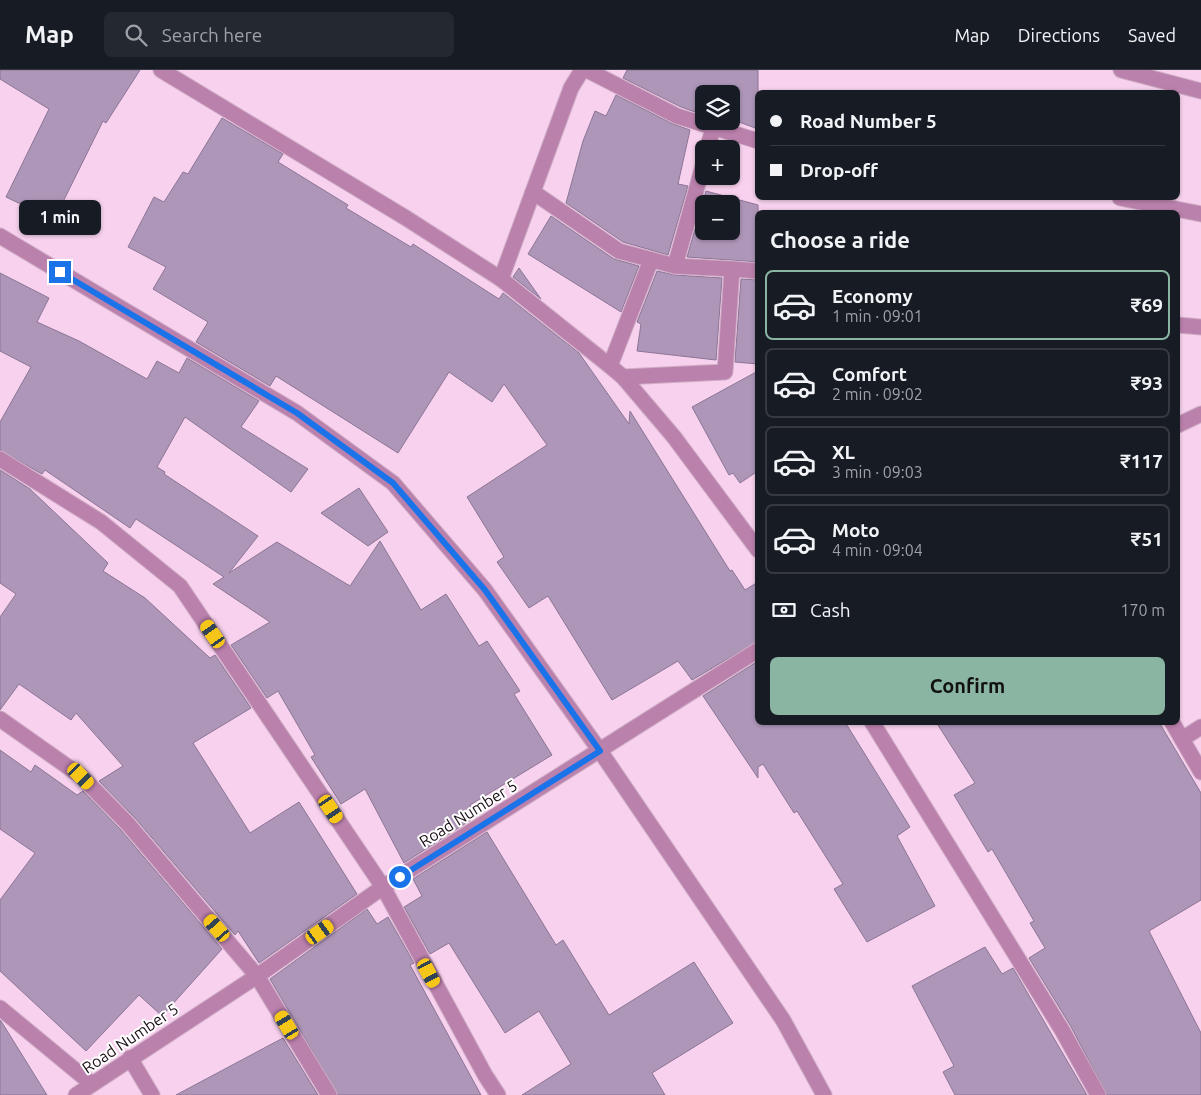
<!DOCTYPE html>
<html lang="en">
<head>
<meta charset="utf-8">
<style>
	:root { --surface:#171b24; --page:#242831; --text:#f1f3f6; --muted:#9ea1a6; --line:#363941; --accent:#8ab5a3 }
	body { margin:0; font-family:Ubuntu,sans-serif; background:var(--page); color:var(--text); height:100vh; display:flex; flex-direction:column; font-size:19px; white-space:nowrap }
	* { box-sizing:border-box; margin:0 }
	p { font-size:16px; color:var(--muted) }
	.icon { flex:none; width:28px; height:28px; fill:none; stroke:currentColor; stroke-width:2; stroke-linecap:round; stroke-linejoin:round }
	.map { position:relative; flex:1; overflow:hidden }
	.panel { position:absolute; left:755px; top:140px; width:425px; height:515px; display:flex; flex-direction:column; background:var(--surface); border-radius:8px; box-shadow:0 1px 4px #0004 }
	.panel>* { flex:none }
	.guide { position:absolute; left:755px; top:20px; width:425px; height:110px; border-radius:8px; box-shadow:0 1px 4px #0004; display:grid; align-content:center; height:110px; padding:0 15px; background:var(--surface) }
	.controls { position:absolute; left:695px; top:15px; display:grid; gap:10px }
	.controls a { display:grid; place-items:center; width:45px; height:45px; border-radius:8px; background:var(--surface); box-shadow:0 1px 4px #0004; font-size:25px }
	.end { position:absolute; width:22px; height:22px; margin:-11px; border:6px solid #1a73e8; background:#fff; box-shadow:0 0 0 2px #fff }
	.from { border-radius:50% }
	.bubble { position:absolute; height:35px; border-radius:8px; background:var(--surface); box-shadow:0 1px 4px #0004; font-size:16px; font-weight:700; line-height:35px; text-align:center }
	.car { position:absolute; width:15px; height:30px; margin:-15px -8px; border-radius:6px; box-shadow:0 0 4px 1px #0007; background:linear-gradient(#f5c518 24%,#345 0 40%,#f5c518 0 76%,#345 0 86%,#f5c518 0) }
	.guide b { display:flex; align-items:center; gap:18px; height:48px; font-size:19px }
	.guide b+b { border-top:1px solid var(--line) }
	.guide i { width:12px; height:12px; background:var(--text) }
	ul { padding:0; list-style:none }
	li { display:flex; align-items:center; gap:15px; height:70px; margin:0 10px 8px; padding:0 5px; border:2px solid var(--line); border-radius:8px }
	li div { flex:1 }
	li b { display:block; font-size:19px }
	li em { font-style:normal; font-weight:700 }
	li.on { border-color:var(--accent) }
	li>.icon { width:45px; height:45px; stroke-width:1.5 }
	h2 { padding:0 15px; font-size:22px; line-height:60px }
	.pay { display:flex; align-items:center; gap:12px; height:55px; padding:0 15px; font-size:19px }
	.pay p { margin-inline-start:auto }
	.button { display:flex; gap:10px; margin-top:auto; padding:10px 15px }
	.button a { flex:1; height:58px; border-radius:8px; background:var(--accent); color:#111; font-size:20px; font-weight:700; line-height:58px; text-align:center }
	header { display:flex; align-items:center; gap:30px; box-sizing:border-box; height:70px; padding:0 25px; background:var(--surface); border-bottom:1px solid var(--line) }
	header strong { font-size:24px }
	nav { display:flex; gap:28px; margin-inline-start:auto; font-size:18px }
	.search { width:350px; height:45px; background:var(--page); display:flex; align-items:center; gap:12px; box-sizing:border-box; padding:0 18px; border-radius:8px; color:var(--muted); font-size:19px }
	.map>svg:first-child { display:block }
</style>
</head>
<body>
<header>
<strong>Map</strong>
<div class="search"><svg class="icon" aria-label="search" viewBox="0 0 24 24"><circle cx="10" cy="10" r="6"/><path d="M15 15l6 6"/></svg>Search here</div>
<nav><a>Map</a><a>Directions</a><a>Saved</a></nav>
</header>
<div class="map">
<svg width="1201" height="1025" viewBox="0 0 1201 1025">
	<rect width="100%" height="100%" fill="#f7d1ed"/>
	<g fill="#ae96b9" stroke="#8c7596" fill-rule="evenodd">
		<polygon points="0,0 140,0 106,53 103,51 54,150 6,127 49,39 0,9"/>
		<polygon points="627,0 758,0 758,59 731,49 731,24 704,24 704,38 696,35 695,42 681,37 623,8"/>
		<polygon points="616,25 673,54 690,60 678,114 688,116 668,185 623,172 566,133 583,71 595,41 606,46"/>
		<polygon points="222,48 283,84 278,92 348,135 346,138 411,177 413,174 499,229 503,223 579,283 629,354 630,341 730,501 732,500 745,520 758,512 758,571 692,610 678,591 612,630 548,526 529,538 497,492 504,487 467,427 547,375 504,314 492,332 449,302 398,383 276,306 270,316 196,272 208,252 153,219 166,197 128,177 154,127 164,132 183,102 188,104"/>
		<path d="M706 121 758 135V192L687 187ZM704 134H731V161H704Z"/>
		<polygon points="551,146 614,189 639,196 621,242 528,184"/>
		<polygon points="519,198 541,229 513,207"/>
		<polygon points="657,201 675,205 722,208 716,290 637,281 641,254 637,252"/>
		<polygon points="0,203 49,228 37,252 79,271 147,309 157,291 179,303 187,288 259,331 241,357 308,399 291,422 185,347 157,397 165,402 164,404 258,466 229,503 277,472 350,516 380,471 421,540 446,524 479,576 487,571 520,621 514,624 552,685 470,735 477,746 404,793 365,719 341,734 311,687 315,685 278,621 267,628 231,575 270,552 213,514 224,507 136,449 130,458 45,400 42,404 0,380 0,352 31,297 0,281"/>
		<polygon points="741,209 758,210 758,294 735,292"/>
		<polygon points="758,301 758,401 740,413 733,403 729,405 692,337"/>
		<polygon points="0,400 30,419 108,493 103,501 145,528 210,588 215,585 251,638 193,673 250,763 299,732 357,824 259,893 238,861 235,865 135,748 99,711 123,696 76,643 71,650 19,614 0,640 0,547 16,524 0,513"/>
		<polygon points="359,418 388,462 368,476 321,443"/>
		<polygon points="758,591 758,652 845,652 910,757 897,766 935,836 867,872 834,819 843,814 797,741 794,743 763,694 758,697 758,708 703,626"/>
		<polygon points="936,652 1159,652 1201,723 1201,830 1149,861 1201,963 1201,1025 1107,1025 1070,955 1029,888 1045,878 1030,853 1034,851 992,779 988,782 954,725 975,713"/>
		<polygon points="0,680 31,702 35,695 77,725 83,721 121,760 222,879 162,946 139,925 86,981 0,901 0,830 35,783 0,759"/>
		<polygon points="487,762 556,875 563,870 609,945 694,892 733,953 652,1003 665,1025 522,1025 571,994 539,941 505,963 449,873 430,884 404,837 422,826 413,809"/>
		<polygon points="367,839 377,854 388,847 414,893 410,895 481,1025 338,1025 270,909"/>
		<polygon points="985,877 1002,904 1013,898 1087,1025 955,1025 943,1002 954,996 912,916"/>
		<polygon points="0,950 1,951 47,1025 0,1025"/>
		<polygon points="283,968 318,1025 176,1025"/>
	</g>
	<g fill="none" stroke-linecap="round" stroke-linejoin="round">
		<defs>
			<g id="minor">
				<polyline points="161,0 406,148 501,209 610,296 623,307 674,367 758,480"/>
				<polyline points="587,0 677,46 758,71"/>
				<polyline points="1121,0 1201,21"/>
				<polyline points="707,79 713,59"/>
				<polyline points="704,92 675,196 732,199"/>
				<polyline points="533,122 619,181 675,196"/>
				<polyline points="1120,128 1201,144"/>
				<polyline points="0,166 297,343 393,413 485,520 600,681 783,950 824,1025"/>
				<polyline points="501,209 571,18 582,0"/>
				<polyline points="1178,255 1201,257"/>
				<polyline points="610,296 651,190"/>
				<polyline points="623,307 725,302 732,199 758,201"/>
				<polyline points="1178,355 1201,344"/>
				<polyline points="0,389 101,452 180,516 383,817 485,1005 498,1025"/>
				<polyline points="0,649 81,706 128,754 257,906 329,1025"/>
				<polyline points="872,652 1062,960 1098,1025"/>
				<polyline points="1172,652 1201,702"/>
				<polyline points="1182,669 1201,657"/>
				<polyline points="0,938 92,1014"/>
				<polyline points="130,988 152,1025"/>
				<polyline points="76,1025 257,906 383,817 758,580"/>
			</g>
		</defs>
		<use href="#minor" stroke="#cfaec6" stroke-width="17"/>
		<use href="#minor" stroke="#bb81ad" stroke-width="15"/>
	</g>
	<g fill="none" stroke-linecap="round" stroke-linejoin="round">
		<polyline stroke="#1a73e8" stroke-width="6" points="60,202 297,343 393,413 485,520 600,681 400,807"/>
	</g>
	<g text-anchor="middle" stroke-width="4" stroke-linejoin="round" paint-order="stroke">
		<g font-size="16" fill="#1a0e17" stroke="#fff">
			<text transform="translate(468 743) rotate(-32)" y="6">Road Number 5</text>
			<text transform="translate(130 968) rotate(-34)" y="6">Road Number 5</text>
		</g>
	</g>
</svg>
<div class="controls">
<a><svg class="icon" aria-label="layers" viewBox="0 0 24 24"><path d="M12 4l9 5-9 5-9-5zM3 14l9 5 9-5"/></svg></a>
<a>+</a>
<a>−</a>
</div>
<i class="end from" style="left:400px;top:807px"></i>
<i class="end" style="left:60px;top:202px"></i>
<div class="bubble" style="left:19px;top:130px;width:82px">1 min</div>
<i class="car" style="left:213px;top:564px;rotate:325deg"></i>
<i class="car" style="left:81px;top:706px;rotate:136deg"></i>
<i class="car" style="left:331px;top:739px;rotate:146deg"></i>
<i class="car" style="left:217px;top:858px;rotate:319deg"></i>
<i class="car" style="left:320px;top:862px;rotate:55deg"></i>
<i class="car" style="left:429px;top:903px;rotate:152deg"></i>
<i class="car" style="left:287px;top:955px;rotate:329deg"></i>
<div class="guide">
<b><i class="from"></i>Road Number 5</b>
<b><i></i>Drop-off</b>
</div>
<section class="panel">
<h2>Choose a ride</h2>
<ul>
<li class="on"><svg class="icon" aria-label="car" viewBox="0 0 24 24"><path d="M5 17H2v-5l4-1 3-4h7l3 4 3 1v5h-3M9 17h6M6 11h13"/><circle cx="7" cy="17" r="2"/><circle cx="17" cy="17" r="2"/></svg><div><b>Economy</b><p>1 min · 09:01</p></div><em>₹69</em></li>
<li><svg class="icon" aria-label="car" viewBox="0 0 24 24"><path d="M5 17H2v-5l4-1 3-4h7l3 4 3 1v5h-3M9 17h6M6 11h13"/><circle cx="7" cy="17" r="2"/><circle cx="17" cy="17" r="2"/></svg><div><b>Comfort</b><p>2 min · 09:02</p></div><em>₹93</em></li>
<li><svg class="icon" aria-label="car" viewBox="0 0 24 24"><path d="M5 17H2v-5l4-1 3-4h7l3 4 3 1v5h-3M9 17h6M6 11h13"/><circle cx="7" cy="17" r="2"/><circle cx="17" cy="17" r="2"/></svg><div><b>XL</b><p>3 min · 09:03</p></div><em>₹117</em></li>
<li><svg class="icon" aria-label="car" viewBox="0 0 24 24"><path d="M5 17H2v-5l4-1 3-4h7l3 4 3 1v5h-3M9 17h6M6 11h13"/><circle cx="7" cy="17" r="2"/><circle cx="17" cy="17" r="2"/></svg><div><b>Moto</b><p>4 min · 09:04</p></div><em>₹51</em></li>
</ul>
<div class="pay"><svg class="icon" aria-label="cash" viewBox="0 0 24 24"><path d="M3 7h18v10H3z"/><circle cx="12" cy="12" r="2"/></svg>Cash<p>170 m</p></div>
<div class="button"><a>Confirm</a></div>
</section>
</div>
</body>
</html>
